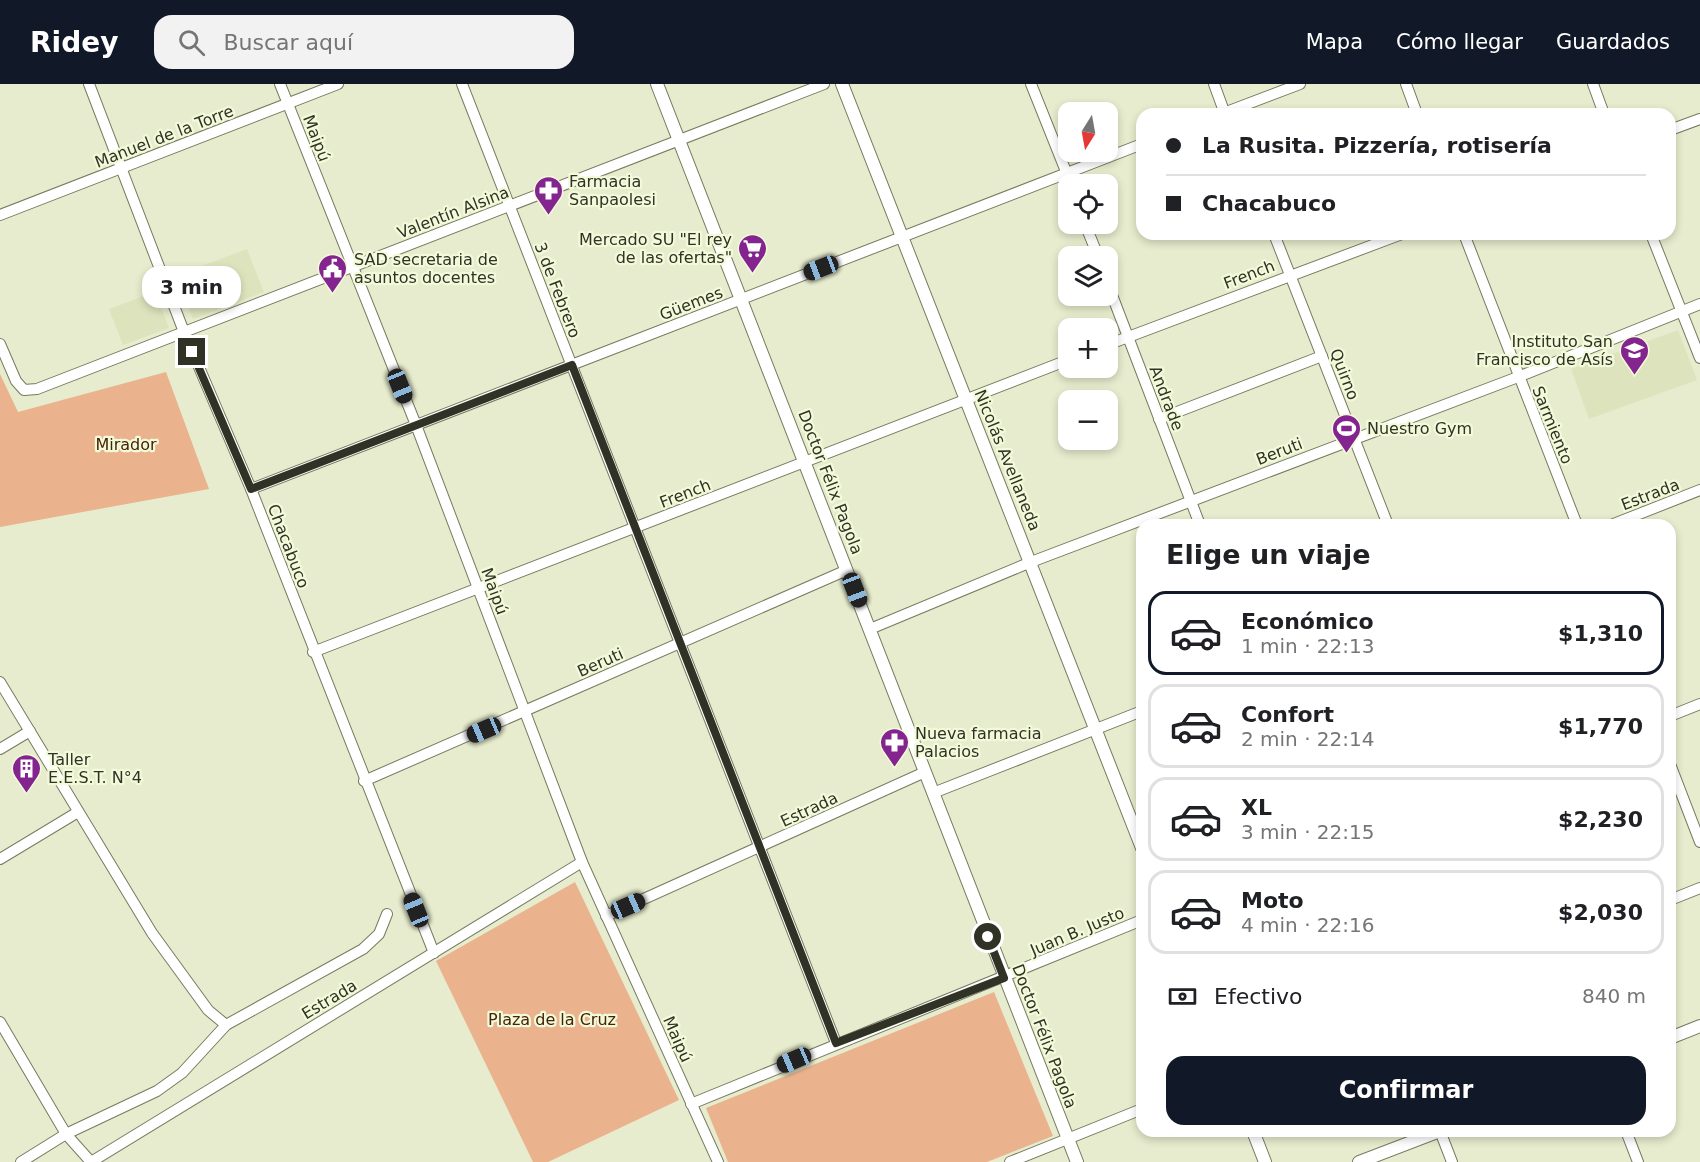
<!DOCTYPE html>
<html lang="es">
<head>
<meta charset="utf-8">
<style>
	:root { --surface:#fff; --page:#f2f2f2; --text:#202124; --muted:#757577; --line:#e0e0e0; --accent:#111827 }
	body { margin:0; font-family:"DejaVu Sans",sans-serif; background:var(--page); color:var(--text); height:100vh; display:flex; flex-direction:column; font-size:22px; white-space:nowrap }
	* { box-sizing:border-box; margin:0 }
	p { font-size:20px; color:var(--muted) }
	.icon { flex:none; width:33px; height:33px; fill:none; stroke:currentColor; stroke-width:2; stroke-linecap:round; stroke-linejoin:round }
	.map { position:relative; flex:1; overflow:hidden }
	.details { position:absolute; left:1136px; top:435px; width:540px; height:618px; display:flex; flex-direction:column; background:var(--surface); border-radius:18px; box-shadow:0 3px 9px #0003 }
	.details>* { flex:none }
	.top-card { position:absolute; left:1136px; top:24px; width:540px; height:132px; border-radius:18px; box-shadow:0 3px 9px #0003; display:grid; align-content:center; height:132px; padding:0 30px; background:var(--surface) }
	.needle { width:39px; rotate:191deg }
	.fabs { position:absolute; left:1058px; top:18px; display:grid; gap:12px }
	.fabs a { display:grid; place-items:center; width:60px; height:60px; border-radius:12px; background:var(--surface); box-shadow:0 3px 9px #0003; font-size:30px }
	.end { position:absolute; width:27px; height:27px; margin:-14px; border:8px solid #303226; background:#fff; box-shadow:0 0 0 3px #fff }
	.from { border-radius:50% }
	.bubble { position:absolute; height:42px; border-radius:18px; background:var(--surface); box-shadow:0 3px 9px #0003; font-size:20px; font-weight:800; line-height:42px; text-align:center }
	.car { position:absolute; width:18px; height:36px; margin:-18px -9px; border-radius:8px; box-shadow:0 0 4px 2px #0007; background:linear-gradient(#222 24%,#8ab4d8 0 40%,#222 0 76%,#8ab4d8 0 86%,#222 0) }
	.top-card b { display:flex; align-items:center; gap:21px; height:57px; font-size:22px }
	.top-card b+b { border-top:2px solid var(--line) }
	.top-card i { width:15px; height:15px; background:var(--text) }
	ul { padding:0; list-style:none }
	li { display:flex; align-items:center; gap:18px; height:84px; margin:0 12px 9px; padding:0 18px; border:3px solid var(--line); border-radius:18px }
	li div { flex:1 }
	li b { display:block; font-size:22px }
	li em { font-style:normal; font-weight:800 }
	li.active { border-color:var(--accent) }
	li>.icon { width:54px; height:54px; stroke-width:1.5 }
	h2 { padding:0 30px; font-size:27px; line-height:72px }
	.pay { display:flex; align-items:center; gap:15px; height:66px; padding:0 30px; font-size:22px }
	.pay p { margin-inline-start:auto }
	.cta { display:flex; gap:12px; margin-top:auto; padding:12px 30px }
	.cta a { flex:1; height:69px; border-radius:18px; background:var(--accent); color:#fff; font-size:24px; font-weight:800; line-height:69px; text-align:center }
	header { display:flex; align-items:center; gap:36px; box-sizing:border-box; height:84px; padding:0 30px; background:var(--accent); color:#fff }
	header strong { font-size:28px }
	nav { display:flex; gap:33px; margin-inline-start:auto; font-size:21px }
	.search { width:420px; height:54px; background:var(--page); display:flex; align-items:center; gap:15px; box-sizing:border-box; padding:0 21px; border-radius:18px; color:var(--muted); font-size:22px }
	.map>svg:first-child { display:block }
</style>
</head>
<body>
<header>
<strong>Ridey</strong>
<div class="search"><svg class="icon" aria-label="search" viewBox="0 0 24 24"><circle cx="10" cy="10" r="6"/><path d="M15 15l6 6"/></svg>Buscar aquí</div>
<nav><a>Mapa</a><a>Cómo llegar</a><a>Guardados</a></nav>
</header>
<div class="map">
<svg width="1700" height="1078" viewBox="0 0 1700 1078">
	<rect width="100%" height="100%" fill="#e6eccd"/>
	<g fill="#dde4bd">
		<polygon points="247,165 264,208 193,235 176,192"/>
		<polygon points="155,208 169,244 123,261 109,225"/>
		<polygon points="1678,246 1697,296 1589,335 1571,285"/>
	</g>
	<g fill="#eab38e">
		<polygon points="166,288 209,405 0,443 0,290 18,328"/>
		<polygon points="575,798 679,1016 548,1078 533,1078 436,877"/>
		<polygon points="994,908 1053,1052 987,1078 728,1078 706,1024"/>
	</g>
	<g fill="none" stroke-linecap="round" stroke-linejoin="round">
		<defs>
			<g id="minor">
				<polyline points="89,0 184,248 251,405 434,869"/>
				<polyline points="280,0 416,341 582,778 718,1078"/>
				<polyline points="462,0 836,959"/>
				<polyline points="1031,0 1071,100"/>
				<polyline points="1214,0 1225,30"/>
				<polyline points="1406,0 1417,30"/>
				<polyline points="1593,0 1604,30"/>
				<polyline points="1221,30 1300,0"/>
				<polyline points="1670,46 1700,35"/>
				<polyline points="0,131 338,0"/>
				<polyline points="1085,140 1098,172"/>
				<polyline points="1274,150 1388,441"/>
				<polyline points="1464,150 1577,441"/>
				<polyline points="1651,150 1700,274"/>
				<polyline points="1107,198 1200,441"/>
				<polyline points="0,260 16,297 24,306 37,305 824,0"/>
				<polyline points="1107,261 1402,150"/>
				<polyline points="1159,335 1322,272"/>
				<polyline points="251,405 1142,60"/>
				<polyline points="1611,441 1700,406"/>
				<polyline points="870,545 1031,478 1518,293 1700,220"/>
				<polyline points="313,568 1068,276"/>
				<polyline points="0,598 152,849 208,926 226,941"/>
				<polyline points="1670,632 1700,620"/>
				<polyline points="0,665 30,647"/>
				<polyline points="1670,680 1700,758"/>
				<polyline points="364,697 847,486"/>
				<polyline points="933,709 1142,627"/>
				<polyline points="0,775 78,728"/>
				<polyline points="1670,816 1700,804"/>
				<polyline points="606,832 925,688"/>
				<polyline points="0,938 66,1050 91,1078"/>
				<polyline points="691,1020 1142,836"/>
				<polyline points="1440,1047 1452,1078"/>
				<polyline points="1626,1047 1638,1078"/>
				<polyline points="21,1078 66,1050 157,1007 182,989 226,941 363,865 379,850 387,830"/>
				<polyline points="91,1078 582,778"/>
				<polyline points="1010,1078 1142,1025"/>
			</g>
			<g id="tertiary">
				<polyline points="657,0 1077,1078"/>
				<polyline points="842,0 1142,764"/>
				<polyline points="1670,954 1700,942"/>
				<polyline points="1253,1047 1265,1078"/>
				<polyline points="1359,1078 1440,1047"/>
			</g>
		</defs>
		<use href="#minor" stroke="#767b5f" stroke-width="12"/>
		<use href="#tertiary" stroke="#767b5f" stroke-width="14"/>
		<use href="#minor" stroke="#fff" stroke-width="10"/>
		<use href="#tertiary" stroke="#fff" stroke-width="12"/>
	</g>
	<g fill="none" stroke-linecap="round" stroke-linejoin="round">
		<polyline stroke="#303226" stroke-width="8" points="192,268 251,405 572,281 836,959 1004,894 988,853"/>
	</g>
	<defs>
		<symbol id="pharmacy-pin" viewBox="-11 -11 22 30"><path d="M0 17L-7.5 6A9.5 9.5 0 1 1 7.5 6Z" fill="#84248f" stroke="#f3fada"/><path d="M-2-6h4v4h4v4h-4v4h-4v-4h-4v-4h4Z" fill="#fff"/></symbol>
		<symbol id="supermarket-pin" viewBox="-11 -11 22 30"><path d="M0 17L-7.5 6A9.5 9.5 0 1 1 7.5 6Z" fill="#84248f" stroke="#f3fada"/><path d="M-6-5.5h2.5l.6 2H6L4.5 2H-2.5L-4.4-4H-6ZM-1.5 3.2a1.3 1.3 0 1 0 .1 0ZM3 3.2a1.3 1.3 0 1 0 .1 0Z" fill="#fff"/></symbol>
		<symbol id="civic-pin" viewBox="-11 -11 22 30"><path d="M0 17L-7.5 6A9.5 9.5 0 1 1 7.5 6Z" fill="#84248f" stroke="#f3fada"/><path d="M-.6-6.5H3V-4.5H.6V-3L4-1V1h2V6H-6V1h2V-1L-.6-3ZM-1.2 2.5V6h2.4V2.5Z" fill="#fff"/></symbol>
		<symbol id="school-pin" viewBox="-11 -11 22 30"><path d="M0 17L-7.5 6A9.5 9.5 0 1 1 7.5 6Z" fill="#84248f" stroke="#f3fada"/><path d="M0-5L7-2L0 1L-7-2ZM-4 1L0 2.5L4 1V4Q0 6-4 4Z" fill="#fff"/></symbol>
		<symbol id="stadium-pin" viewBox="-11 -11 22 30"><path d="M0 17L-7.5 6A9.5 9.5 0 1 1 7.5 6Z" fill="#84248f" stroke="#f3fada"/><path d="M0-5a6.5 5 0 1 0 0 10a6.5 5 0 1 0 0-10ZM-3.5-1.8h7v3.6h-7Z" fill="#fff"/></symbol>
		<symbol id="building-pin" viewBox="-11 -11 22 30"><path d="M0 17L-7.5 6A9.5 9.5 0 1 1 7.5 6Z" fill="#84248f" stroke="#f3fada"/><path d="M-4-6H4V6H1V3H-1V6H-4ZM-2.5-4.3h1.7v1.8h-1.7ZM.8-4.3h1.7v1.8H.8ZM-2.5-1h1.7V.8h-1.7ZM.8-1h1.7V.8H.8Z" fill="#fff"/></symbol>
	</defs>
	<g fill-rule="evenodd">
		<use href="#pharmacy-pin" x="532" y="90" width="33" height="45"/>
		<use href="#supermarket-pin" x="736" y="148" width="33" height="45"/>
		<use href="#civic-pin" x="316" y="168" width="33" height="45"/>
		<use href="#school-pin" x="1618" y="250" width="33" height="45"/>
		<use href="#stadium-pin" x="1330" y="328" width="33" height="45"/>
		<use href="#pharmacy-pin" x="878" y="642" width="33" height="45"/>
		<use href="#building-pin" x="10" y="668" width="33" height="45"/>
	</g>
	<g text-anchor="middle" stroke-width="4.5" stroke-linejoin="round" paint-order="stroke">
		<g font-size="16" fill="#303226" stroke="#f3fada">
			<text transform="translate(164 52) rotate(-21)" y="6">Manuel de la Torre</text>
			<text transform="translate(317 54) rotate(69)" y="6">Maipú</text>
			<text transform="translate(453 128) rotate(-21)" y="6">Valentín Alsina</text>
			<text transform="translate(1249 190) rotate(-21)" y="6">French</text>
			<text transform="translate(558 206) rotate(69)" y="6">3 de Febrero</text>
			<text transform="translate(691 219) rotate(-21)" y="6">Güemes</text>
			<text transform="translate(1345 290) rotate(69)" y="6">Quirno</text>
			<text transform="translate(1167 314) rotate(69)" y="6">Andrade</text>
			<text transform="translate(1553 341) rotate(68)" y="6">Sarmiento</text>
			<text transform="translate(1279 367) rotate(-21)" y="6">Beruti</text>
			<text transform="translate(1008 376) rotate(68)" y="6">Nicolás Avellaneda</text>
			<text transform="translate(831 398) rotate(69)" y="6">Doctor Félix Pagola</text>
			<text transform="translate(685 409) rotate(-21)" y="6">French</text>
			<text transform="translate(1650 410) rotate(-21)" y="6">Estrada</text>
			<text transform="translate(289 462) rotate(69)" y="6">Chacabuco</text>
			<text transform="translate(495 507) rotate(70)" y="6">Maipú</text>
			<text transform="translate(600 578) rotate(-24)" y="6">Beruti</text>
			<text transform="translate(809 725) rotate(-25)" y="6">Estrada</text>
			<text transform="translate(1077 847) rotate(-23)" y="6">Juan B. Justo</text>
			<text transform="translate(329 915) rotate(-31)" y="6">Estrada</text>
			<text transform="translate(1045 952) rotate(69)" y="6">Doctor Félix Pagola</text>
			<text transform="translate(678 955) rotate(66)" y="6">Maipú</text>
		</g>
		<g font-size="16" fill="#303226" stroke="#f3fada" text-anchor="start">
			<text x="569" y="103">Farmacia<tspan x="569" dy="18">Sanpaolesi</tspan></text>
			<text x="732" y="161" text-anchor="end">Mercado SU "El rey<tspan x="732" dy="18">de las ofertas"</tspan></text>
			<text x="354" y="181">SAD secretaria de<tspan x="354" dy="18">asuntos docentes</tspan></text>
			<text x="1613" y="263" text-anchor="end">Instituto San<tspan x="1613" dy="18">Francisco de Asís</tspan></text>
			<text x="1367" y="350">Nuestro Gym</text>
			<text x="915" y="655">Nueva farmacia<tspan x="915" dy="18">Palacios</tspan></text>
			<text x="48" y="681">Taller<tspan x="48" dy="18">E.E.S.T. N°4</tspan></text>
		</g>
		<g font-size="16" fill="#462306" stroke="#f3fada">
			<text x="126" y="366">Mirador</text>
			<text x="552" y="941">Plaza de la Cruz</text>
		</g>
	</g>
</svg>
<div class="fabs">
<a><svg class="needle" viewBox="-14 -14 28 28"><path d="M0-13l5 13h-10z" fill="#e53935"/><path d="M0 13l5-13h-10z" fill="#757577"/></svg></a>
<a><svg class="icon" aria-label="locate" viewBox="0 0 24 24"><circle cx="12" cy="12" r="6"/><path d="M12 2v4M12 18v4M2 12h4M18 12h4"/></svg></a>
<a><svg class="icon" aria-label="layers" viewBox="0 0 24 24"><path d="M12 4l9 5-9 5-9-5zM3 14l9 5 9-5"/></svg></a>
<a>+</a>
<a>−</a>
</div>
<i class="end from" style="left:988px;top:853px"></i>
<i class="end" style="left:192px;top:268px"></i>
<div class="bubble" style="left:142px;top:182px;width:99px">3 min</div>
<i class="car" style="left:821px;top:184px;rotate:249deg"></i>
<i class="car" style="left:400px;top:302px;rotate:158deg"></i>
<i class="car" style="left:855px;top:506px;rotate:159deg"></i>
<i class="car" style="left:484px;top:646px;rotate:247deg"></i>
<i class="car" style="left:628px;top:822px;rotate:66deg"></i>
<i class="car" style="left:416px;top:826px;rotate:338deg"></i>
<i class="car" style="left:794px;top:976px;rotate:247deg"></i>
<div class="top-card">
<b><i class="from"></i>La Rusita. Pizzería, rotisería</b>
<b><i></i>Chacabuco</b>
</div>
<section class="details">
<h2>Elige un viaje</h2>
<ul>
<li class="active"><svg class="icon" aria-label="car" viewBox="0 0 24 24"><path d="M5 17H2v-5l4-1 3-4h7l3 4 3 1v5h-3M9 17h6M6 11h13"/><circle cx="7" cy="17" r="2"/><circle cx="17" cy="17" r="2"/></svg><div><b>Económico</b><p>1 min · 22:13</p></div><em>$1,310</em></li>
<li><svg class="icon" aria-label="car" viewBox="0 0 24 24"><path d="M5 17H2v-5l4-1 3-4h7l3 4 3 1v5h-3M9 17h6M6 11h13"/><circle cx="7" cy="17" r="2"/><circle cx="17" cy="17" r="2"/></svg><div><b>Confort</b><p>2 min · 22:14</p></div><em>$1,770</em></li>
<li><svg class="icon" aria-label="car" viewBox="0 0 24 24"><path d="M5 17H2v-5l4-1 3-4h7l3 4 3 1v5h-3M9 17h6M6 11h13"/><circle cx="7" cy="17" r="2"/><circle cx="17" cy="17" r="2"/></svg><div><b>XL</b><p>3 min · 22:15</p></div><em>$2,230</em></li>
<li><svg class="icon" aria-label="car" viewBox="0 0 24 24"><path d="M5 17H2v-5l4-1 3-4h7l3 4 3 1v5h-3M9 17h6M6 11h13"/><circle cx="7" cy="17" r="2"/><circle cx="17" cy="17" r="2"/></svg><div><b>Moto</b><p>4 min · 22:16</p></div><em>$2,030</em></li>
</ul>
<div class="pay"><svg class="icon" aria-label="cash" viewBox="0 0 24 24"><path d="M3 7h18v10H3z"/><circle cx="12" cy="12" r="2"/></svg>Efectivo<p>840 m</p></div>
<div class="cta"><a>Confirmar</a></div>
</section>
</div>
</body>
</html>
